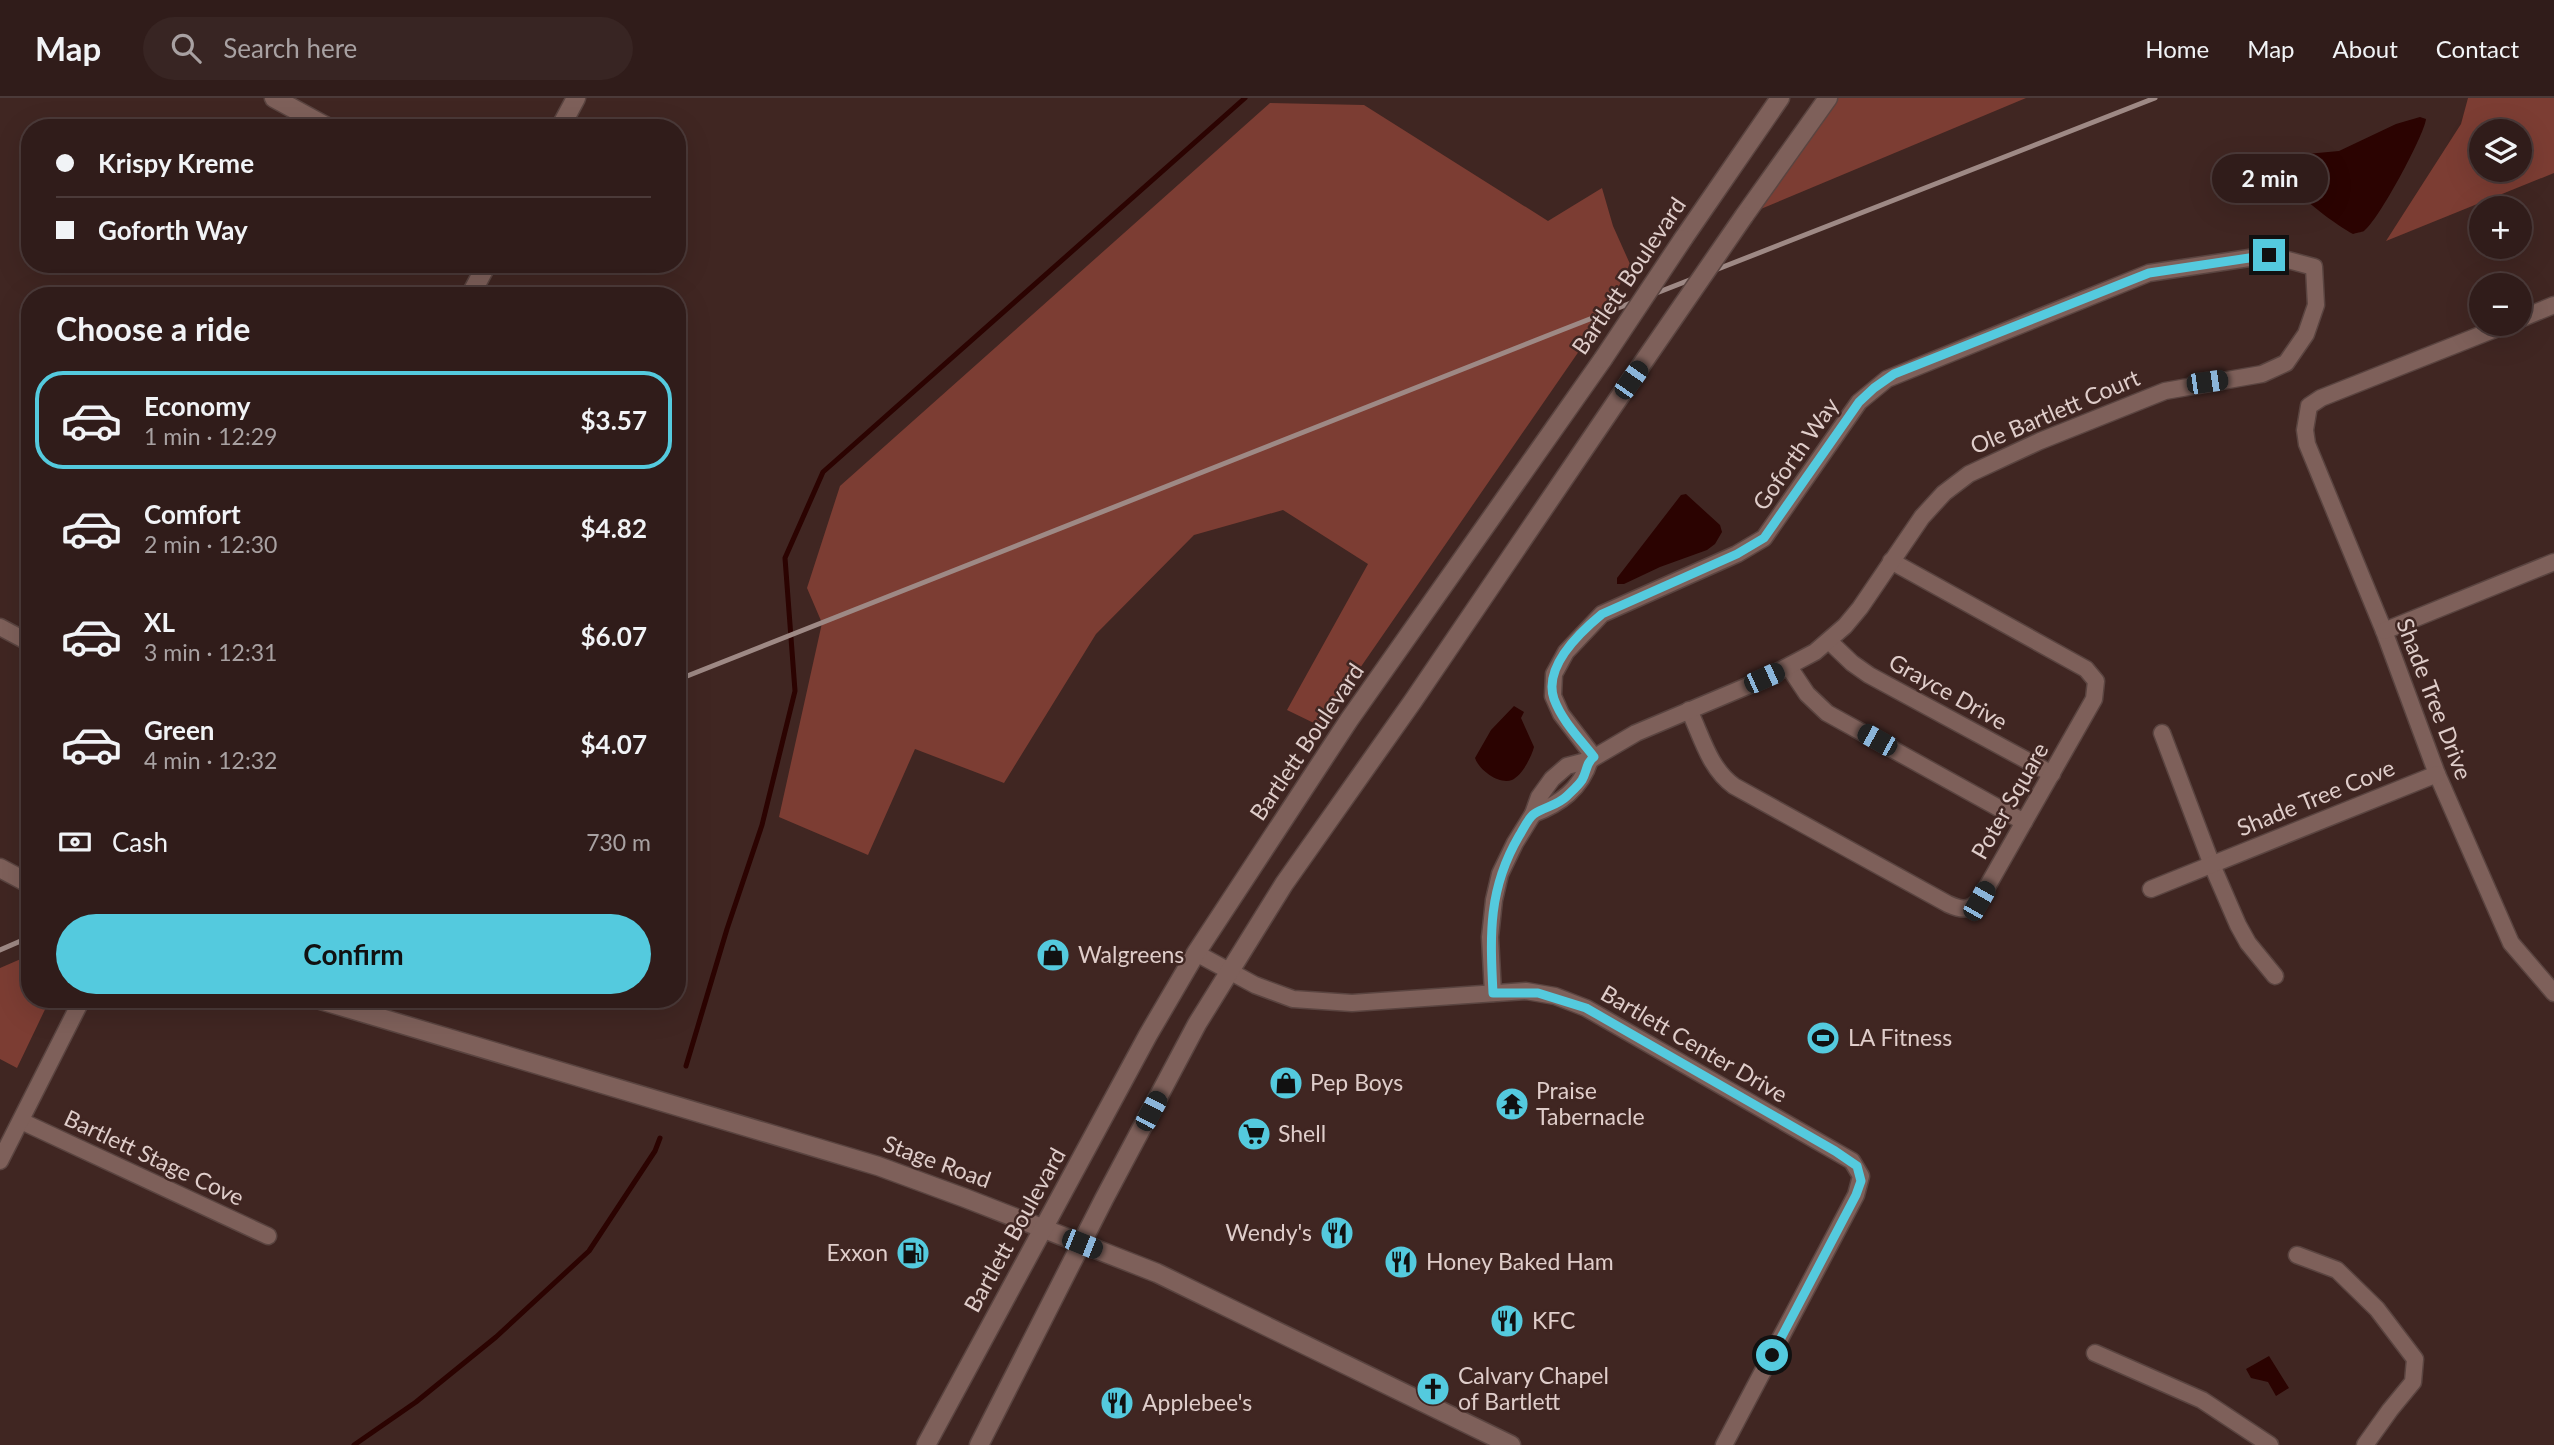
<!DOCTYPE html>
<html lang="en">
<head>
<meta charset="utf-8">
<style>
	:root { --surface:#301c1a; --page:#382523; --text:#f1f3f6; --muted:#a8a1a2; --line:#4b3a39; --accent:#54cade }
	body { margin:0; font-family:Lato,sans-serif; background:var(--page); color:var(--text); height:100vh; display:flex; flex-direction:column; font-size:26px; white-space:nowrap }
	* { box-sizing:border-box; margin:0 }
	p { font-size:23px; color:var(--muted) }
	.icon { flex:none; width:38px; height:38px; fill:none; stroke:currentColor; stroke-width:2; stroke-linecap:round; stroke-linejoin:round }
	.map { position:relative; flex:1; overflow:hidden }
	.panel { position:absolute; left:21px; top:189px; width:665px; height:721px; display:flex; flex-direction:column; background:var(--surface); border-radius:28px; box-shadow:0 7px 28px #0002,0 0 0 2px var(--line) }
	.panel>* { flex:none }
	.hud { position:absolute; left:21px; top:21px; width:665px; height:154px; border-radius:28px; box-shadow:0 7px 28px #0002,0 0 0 2px var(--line); display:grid; align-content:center; height:154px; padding:0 35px; background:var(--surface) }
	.tools { position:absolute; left:2469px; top:21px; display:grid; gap:14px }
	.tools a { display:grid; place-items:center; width:63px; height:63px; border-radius:50%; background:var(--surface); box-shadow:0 7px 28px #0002,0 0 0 2px var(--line); font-size:35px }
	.end { position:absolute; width:32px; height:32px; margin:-16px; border:9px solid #54cade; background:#111; box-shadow:0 0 0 4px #111 }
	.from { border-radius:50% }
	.bubble { position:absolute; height:49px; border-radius:24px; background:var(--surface); box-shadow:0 7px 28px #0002,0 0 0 2px var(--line); font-size:23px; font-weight:700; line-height:49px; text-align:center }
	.car { position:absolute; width:21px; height:42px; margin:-21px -10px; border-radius:9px; box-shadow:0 0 5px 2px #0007; background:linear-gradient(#222 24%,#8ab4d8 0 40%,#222 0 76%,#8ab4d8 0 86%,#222 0) }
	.hud b { display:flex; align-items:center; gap:24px; height:66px; font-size:26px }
	.hud b+b { border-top:2px solid var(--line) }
	.hud i { width:18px; height:18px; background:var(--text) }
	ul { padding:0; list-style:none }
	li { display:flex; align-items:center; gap:21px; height:98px; margin:0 14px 10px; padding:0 21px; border:4px solid transparent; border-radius:28px }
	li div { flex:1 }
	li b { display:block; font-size:26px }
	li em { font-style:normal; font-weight:700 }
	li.on { border-color:var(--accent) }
	li>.icon { width:63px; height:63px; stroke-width:1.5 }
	h2 { padding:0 35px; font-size:32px; line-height:84px }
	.pay { display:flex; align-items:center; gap:18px; height:77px; padding:0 35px; font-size:26px }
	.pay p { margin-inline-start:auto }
	.action { display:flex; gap:14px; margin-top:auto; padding:14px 35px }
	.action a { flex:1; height:80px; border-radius:42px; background:var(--accent); color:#111; font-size:28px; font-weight:700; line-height:80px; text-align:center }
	header { display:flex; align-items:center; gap:42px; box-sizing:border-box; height:98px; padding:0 35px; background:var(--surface); border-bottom:2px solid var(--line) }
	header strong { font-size:33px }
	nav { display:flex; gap:38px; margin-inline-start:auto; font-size:24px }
	.search { width:490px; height:63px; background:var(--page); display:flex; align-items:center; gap:18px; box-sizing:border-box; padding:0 24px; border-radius:38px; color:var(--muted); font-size:26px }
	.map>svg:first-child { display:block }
</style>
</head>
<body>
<header>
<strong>Map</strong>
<div class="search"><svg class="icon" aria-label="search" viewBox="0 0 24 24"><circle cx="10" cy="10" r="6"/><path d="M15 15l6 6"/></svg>Search here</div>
<nav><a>Home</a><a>Map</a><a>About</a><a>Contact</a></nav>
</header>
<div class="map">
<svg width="2554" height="1347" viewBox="0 0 2554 1347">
	<rect width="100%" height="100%" fill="#402622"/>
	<g fill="#7c3d33" fill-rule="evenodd">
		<polygon points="1828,0 2026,0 1744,118"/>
		<path d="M2468 0H2554V75L2386 143 2461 26ZM2482 33H2520V72H2482Z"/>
		<polygon points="1270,5 1364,7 1548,123 1602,90 1613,128 1630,166 1606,214 1320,628 1287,612 1368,466 1283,412 1194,437 1096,536 1004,685 915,651 868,757 779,719 822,525 807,490 840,388"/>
		<polygon points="30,857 30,901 50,901 17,970 0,961 0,870"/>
	</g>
	<g fill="#2b0301">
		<path d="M2420 19 2426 21C2424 38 2378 123 2364 133 2362 134 2355 135 2353 136 2338 128 2282 89 2285 70 2286 65 2292 61 2296 57L2339 53 2396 26Z"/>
		<polygon points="1686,396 1720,427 1722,434 1715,446 1707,452 1660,469 1624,486 1617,486 1617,480 1681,397"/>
		<path d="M1514 608 1524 614 1521 620 1534 649C1531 660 1522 677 1512 682 1499 687 1479 672 1475 660L1491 632Z"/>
		<polygon points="2269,1258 2289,1290 2276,1298 2268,1284 2251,1280 2246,1271"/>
	</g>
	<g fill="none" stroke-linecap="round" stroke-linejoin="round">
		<g stroke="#2b0301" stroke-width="5">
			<polyline points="686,968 727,831 762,727 795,593 785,460 823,374 1245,0"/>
			<polyline points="354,1347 416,1304 496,1239 589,1153 655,1053 660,1040"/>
		</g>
		<defs>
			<g id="street">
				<polyline points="2520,221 2554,207"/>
				<polyline points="2508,226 2321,300 2309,308 2305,332 2307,346 2384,533 2437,676 2511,845 2554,895"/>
				<polyline points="0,529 30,545"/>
				<polyline points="2384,533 2554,464"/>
				<polyline points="1829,543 1852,565 1869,577 2052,676"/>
				<polyline points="1789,569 1807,596 1827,615 2024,724"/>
				<path d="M1689 612C1702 639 1709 670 1734 688L1948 806C1961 812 1968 813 1979 803L2094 601 2096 583 2086 571 1891 463"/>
				<polyline points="2162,635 2212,767 2238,827 2248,845 2275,878"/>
				<path d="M1533 716C1560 706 1581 691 1590 662"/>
				<polyline points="2151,791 2437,676"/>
				<polyline points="1196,855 1255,887 1293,901 1352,905 1526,893 1555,898 1586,910 1852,1063 1861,1078 1856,1097 1724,1347"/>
				<polyline points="1493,895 1490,839 1494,802 1500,776 1515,745 1533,716 1539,699 1552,681 1567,668 1590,662 1636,635 1764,581 1815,554 1845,528 1860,510 1922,419 1944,395 1969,376 2040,343 2165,293 2262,276 2286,265 2306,236 2316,207 2314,169 2269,157 2149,175 1887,281 1859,304 1764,440 1737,456 1602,516 1566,554 1554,576 1553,598 1561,616 1594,659"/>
				<polyline points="21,1023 268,1138"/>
				<polyline points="0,1063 82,901"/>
				<polyline points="2297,1157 2337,1172 2377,1211 2415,1261 2413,1284 2390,1312 2365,1347"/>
				<polyline points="2095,1255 2202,1302 2270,1347"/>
			</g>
			<g id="secondary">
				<polyline points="274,0 329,30"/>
				<polyline points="560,30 576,0"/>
				<polyline points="1744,118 1828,0"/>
				<polyline points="1683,141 1780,0"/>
				<polyline points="470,198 487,166"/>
				<polyline points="0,770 30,786"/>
				<polyline points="317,901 878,1068 965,1100 1157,1175 1511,1347"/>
				<polyline points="926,1347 1148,937 1196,855 1349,622 1603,261"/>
				<polyline points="979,1347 1104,1101 1197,926 1284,786 1413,603 1631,282"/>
			</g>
		</defs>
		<use href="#street" stroke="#5a4440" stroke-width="19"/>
		<use href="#secondary" stroke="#5a4440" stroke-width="21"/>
		<use href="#street" stroke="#7e605a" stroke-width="16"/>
		<use href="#secondary" stroke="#7e605a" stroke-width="18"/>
		<g stroke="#9e8985" stroke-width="5">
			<polyline points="677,582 1549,237 2155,0"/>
			<polyline points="0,852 30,839"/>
		</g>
		<defs>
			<g id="secondary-bridge">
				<polyline points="1603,261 1683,141"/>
				<polyline points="1631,282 1744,118"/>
			</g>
		</defs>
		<use href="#secondary-bridge" stroke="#5a4440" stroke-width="21" stroke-linecap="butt"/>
		<use href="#secondary-bridge" stroke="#7e605a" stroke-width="18"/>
	</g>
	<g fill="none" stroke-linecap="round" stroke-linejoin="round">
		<path stroke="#54cade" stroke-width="9" d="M1772 1257 1856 1097 1861 1083 1857 1068 1835 1053 1586 910 1538 895H1493C1490 836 1488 791 1519 738 1523 732 1528 720 1534 716 1545 709 1558 707 1567 698 1572 693 1578 688 1582 682 1587 674 1586 664 1594 659 1580 641 1562 623 1554 601 1543 569 1579 535 1602 516L1737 456 1764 440 1859 304 1874 290 1894 276 2149 175 2269 157"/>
	</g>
	<defs>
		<symbol id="shop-disc" viewBox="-11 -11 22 22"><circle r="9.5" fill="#54cade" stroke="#402622"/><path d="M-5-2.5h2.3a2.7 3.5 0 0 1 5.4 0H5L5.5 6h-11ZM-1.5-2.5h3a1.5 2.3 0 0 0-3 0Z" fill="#111"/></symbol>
		<symbol id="stadium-disc" viewBox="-11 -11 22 22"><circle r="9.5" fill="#54cade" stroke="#402622"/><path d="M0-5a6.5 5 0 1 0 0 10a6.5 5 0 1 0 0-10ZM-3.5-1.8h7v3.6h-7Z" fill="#111"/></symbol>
		<symbol id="temple-disc" viewBox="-11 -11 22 22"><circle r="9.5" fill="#54cade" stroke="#402622"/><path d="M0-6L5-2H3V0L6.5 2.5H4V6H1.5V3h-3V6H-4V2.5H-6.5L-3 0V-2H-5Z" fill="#111"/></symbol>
		<symbol id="supermarket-disc" viewBox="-11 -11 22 22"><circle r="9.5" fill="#54cade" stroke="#402622"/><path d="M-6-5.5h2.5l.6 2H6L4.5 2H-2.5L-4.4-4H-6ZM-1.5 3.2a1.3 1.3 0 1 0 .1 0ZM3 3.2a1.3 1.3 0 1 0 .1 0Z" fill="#111"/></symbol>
		<symbol id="restaurant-disc" viewBox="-11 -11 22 22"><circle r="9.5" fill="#54cade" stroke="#402622"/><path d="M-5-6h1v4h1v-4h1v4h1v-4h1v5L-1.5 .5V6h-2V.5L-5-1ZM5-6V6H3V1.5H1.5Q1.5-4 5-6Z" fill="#111"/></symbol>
		<symbol id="fuel-disc" viewBox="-11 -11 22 22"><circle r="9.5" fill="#54cade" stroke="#402622"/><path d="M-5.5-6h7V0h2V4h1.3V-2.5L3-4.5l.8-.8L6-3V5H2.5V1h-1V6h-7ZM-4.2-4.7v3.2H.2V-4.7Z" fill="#111"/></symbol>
		<symbol id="church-disc" viewBox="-11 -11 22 22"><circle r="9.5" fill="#54cade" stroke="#402622"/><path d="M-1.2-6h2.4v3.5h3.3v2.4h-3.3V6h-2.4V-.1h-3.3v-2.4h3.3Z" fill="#111"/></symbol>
	</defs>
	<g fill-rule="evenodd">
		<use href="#shop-disc" x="1034" y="838" width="38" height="38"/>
		<use href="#stadium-disc" x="1804" y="921" width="38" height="38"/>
		<use href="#shop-disc" x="1267" y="966" width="38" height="38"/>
		<use href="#temple-disc" x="1493" y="987" width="38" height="38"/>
		<use href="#supermarket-disc" x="1235" y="1017" width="38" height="38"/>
		<use href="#restaurant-disc" x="1318" y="1116" width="38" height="38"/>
		<use href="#fuel-disc" x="894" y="1136" width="38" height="38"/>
		<use href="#restaurant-disc" x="1382" y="1145" width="38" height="38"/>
		<use href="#restaurant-disc" x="1488" y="1204" width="38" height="38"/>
		<use href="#church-disc" x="1414" y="1272" width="38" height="38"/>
		<use href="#restaurant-disc" x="1098" y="1286" width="38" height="38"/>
	</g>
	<g text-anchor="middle" stroke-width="5" stroke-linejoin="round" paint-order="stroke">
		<g font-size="23" fill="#dfcdca" stroke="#402622">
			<text transform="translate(1629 178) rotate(-56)" y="8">Bartlett Boulevard</text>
			<text transform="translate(2055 314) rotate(-23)" y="8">Ole Bartlett Court</text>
			<text transform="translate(1796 356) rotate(-55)" y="8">Goforth Way</text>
			<text transform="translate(1948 594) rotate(29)" y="8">Grayce Drive</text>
			<text transform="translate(2434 601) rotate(69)" y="8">Shade Tree Drive</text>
			<text transform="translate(1307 644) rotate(-56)" y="8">Bartlett Boulevard</text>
			<text transform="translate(2316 700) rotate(-22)" y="8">Shade Tree Cove</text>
			<text transform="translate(2010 703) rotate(-60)" y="8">Poter Square</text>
			<text transform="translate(1694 946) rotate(30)" y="8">Bartlett Center Drive</text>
			<text transform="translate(154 1060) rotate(25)" y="8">Bartlett Stage Cove</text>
			<text transform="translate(937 1064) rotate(20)" y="8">Stage Road</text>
			<text transform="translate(1015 1132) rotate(-61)" y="8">Bartlett Boulevard</text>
		</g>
		<g font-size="23" fill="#dfcdca" stroke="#402622" text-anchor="start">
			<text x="1078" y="865">Walgreens</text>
			<text x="1848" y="948">LA Fitness</text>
			<text x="1310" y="993">Pep Boys</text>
			<text x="1536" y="1001">Praise<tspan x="1536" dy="26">Tabernacle</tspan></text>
			<text x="1278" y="1044">Shell</text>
			<text x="1312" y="1143" text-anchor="end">Wendy's</text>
			<text x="888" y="1163" text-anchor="end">Exxon</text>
			<text x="1426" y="1172">Honey Baked Ham</text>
			<text x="1532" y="1231">KFC</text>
			<text x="1458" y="1286">Calvary Chapel<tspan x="1458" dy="26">of Bartlett</tspan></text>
			<text x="1142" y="1313">Applebee's</text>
		</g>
	</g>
</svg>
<div class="tools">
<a><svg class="icon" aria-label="layers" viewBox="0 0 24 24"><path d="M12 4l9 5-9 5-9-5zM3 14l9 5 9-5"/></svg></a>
<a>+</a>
<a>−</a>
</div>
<i class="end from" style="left:1772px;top:1257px"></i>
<i class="end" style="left:2269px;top:157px"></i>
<div class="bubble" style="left:2212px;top:56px;width:116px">2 min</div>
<i class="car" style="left:1631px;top:282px;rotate:35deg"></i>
<i class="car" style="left:2207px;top:284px;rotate:82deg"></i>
<i class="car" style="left:1764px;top:580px;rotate:66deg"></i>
<i class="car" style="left:1877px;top:642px;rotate:299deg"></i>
<i class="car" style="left:1979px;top:803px;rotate:30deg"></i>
<i class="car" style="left:1151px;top:1013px;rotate:28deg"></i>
<i class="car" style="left:1082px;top:1146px;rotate:112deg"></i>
<div class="hud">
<b><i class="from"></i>Krispy Kreme</b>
<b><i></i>Goforth Way</b>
</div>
<section class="panel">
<h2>Choose a ride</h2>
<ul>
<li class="on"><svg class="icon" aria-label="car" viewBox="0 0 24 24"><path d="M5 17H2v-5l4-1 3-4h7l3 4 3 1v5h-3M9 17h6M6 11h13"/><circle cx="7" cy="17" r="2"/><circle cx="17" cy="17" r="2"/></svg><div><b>Economy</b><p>1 min · 12:29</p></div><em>$3.57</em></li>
<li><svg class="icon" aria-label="car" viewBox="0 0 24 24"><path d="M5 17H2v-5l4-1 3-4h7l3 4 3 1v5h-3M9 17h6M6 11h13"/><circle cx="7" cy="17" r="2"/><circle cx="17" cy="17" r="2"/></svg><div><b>Comfort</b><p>2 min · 12:30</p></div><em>$4.82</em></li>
<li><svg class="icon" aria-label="car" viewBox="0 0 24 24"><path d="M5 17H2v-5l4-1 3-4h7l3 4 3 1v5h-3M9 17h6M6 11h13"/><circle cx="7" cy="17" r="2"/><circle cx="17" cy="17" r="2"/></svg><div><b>XL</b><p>3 min · 12:31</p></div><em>$6.07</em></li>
<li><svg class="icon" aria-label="car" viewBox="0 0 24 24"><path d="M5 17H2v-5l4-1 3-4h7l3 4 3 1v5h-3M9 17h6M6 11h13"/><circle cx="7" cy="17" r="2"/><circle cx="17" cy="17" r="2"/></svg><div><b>Green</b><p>4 min · 12:32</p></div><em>$4.07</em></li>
</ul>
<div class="pay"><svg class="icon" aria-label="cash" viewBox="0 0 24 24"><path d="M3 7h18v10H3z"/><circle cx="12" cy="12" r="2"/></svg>Cash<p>730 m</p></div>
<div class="action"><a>Confirm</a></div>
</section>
</div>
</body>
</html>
